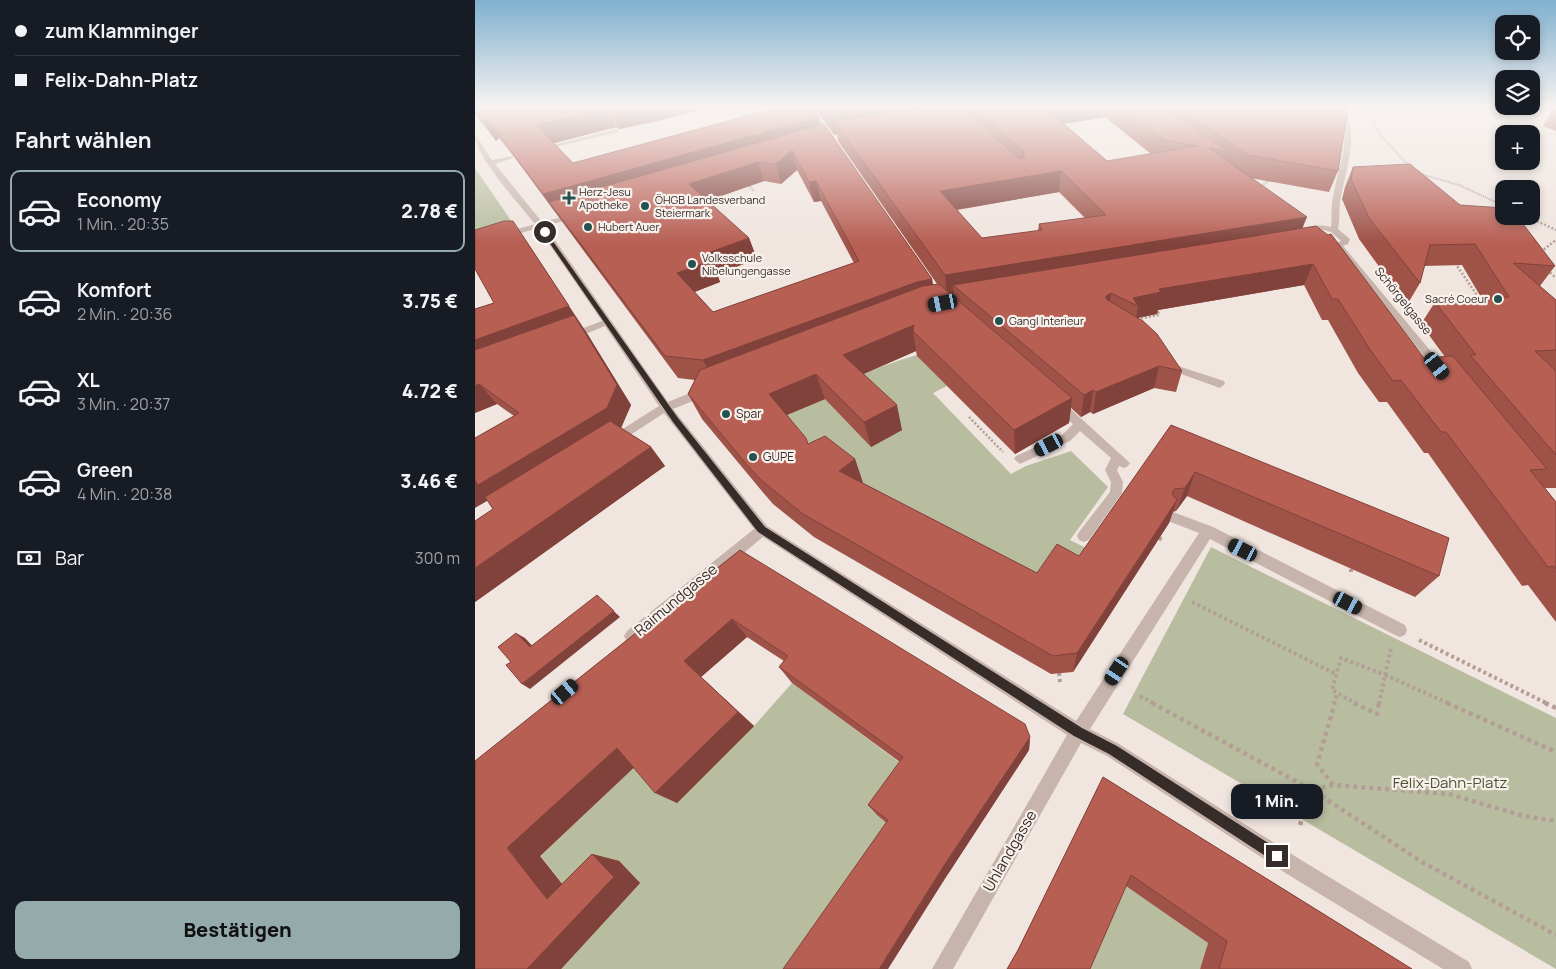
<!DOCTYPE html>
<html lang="de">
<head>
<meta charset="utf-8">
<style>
	:root { --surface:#171b24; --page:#20242c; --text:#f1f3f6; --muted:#9ea1a6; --line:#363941; --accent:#95abab }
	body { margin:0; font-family:Manrope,sans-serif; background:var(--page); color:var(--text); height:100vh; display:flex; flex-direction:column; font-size:19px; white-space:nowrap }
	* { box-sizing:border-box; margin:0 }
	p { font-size:16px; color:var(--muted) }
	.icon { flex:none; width:28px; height:28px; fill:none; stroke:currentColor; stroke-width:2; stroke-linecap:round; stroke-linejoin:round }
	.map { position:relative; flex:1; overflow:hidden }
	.side { display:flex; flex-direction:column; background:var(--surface); width:475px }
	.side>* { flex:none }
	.banner { display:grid; align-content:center; height:110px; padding:0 15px; background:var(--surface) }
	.tools { position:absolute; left:1020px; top:15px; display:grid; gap:10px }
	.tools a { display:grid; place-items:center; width:45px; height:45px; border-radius:10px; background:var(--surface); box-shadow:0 2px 8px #0003; font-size:25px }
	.end { position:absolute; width:22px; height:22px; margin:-11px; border:6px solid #362c2a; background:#fff; box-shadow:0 0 0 2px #fff }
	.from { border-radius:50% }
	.bubble { position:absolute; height:35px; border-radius:10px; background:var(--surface); box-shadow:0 2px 8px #0003; font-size:16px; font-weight:800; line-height:35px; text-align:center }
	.car { position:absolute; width:15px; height:30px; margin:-15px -8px; border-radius:6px; box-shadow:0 0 4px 1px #0007; background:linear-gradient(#222 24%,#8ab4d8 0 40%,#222 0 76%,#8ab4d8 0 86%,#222 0) }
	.banner b { display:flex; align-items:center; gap:18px; height:48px; font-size:19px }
	.banner b+b { border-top:1px solid var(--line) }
	.banner i { width:12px; height:12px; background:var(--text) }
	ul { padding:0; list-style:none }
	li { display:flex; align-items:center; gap:15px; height:82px; margin:0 10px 8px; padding:0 5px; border:2px solid transparent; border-radius:10px }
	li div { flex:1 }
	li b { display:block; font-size:19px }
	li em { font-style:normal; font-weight:800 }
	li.current { border-color:var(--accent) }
	li>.icon { width:45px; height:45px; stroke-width:1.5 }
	h2 { padding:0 15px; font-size:22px; line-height:60px }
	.pay { display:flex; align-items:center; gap:12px; height:55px; padding:0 15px; font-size:19px }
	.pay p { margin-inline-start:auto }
	.button { display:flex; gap:10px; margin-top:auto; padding:10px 15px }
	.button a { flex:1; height:58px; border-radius:10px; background:var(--accent); color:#111; font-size:20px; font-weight:800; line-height:58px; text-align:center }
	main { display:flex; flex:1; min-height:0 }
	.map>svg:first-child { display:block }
</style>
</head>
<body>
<main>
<section class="side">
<div class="banner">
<b><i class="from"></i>zum Klamminger</b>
<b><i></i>Felix-Dahn-Platz</b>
</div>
<h2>Fahrt wählen</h2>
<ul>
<li class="current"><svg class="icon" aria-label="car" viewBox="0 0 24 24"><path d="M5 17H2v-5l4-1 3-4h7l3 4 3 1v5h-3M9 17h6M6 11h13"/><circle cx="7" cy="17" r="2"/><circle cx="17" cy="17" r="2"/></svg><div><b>Economy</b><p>1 Min. · 20:35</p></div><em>2.78 €</em></li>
<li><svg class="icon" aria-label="car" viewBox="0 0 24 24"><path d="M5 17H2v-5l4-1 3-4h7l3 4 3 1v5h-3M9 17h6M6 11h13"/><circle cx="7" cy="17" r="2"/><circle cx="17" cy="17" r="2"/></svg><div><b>Komfort</b><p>2 Min. · 20:36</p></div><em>3.75 €</em></li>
<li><svg class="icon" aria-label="car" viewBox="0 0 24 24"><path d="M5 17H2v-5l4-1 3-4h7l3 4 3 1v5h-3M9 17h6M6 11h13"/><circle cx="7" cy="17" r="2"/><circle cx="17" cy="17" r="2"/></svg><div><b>XL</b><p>3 Min. · 20:37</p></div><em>4.72 €</em></li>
<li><svg class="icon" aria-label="car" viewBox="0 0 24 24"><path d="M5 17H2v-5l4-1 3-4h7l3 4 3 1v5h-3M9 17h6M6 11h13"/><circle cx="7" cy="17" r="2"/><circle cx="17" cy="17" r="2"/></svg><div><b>Green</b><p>4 Min. · 20:38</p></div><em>3.46 €</em></li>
</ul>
<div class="pay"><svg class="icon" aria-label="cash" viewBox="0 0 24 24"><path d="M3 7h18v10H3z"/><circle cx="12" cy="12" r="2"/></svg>Bar<p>300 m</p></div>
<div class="button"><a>Bestätigen</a></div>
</section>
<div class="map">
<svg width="1081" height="969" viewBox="0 0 1081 969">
	<rect width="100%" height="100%" fill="#f0e5df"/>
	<g fill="#b8bda0">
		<polygon points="0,168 37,222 0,238"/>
		<path d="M442 355 472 386 458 393 536 474 551 466 596 451 633 487 595 540 619 552 572 578 521 572 306 429 315 404C357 388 398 367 442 355Z"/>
		<polygon points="736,547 1081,718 1081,969 648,714"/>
		<polygon points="317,683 435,770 421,829 324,969 86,969 103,904 65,855 166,761 279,726"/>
		<polygon points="646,882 733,943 725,969 608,969"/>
	</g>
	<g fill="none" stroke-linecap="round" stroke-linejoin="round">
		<g stroke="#b29e96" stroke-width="2" stroke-dasharray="1 1" stroke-linecap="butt">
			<polyline points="267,108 274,118"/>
			<polyline points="892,108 905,135 935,167"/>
			<polyline points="946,174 984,185 1029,206"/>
			<polyline points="274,186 279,191"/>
			<polyline points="787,186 793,181"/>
		</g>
		<g stroke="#b29e96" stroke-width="2.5" stroke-dasharray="2 2" stroke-linecap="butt">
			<polyline points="1051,216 1081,230"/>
			<polyline points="1068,253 1068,250 1081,240"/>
			<polyline points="980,263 1006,301"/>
			<polyline points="1072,270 1081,278"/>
			<polyline points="662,319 684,315 683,310"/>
			<polyline points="494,417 528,452"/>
		</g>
		<g stroke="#b29e96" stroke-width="4" stroke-dasharray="3 3" stroke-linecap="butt">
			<polyline points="684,538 688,540"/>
			<polyline points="876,569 876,572"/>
			<polyline points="717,602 861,674"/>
			<polyline points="944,640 1073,704"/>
			<polyline points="584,673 585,682"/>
			<polyline points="910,675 975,704"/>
			<polyline points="910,675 916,649"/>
			<polyline points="665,696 680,704"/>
			<polyline points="859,704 862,694"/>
			<polyline points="882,704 857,690 866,658 910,675"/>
			<polyline points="904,704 910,675"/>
		</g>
		<g stroke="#b29e96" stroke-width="4.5" stroke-dasharray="4 4" stroke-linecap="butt">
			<polyline points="677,703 837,790 858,785 974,794 1049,816 1081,821"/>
			<polyline points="879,703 902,714 904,703"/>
			<polyline points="972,703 1081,752"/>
			<polyline points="1070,703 1081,708"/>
			<polyline points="858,785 842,764 860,703"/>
			<polyline points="825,825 837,790 947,862 1081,935"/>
		</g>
		<g fill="#c7b4ac" fill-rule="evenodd">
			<polygon points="332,108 338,108 360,139 359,140 355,140"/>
			<path d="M865 108H871C883 144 871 167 865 202 864 211 865 220 863 229L875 239 873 244 868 246 969 367 970 369 969 371H961L870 257 861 248H848L834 243 828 232C837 224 845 225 856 227 857 219 856 211 857 203 862 168 877 145 865 108ZM845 229 856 232 866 241C856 246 841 245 836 233Z"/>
			<polygon points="141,129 144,131 143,132 77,148 74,146"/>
			<path d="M0 136 2 137 17 160 38 156V158L20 164 67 222 104 213V217L70 226 193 402 225 389H233L234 392 233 395 198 409 292 526 601 721 724 533 693 521 691 517 693 513 698 512 738 527 930 625 932 630 930 635 925 637 920 635 735 539 615 729 644 744 826 860 994 962 997 969H968L812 874 632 756 606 743 478 969H457L592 735 288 537 162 641 157 643 152 641 149 636 152 631 279 529 189 413 143 443H135L133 440 135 437 184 406 130 326 98 339H90V335L127 321 63 228 0 247V241L60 224C46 206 0 156 0 136Z"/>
			<polygon points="693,359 703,366 749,381 750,384 745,388 695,370 688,362"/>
			<polygon points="584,401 588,402 655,463 653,466 649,468 644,466 642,470 648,482 647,493 614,540 609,542 604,540 602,536 604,532 635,492 636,482 630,470 636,458 605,431 595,441 549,462 545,464 539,459 541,456 587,435 598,424 580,408 578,405"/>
		</g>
	</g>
	<g fill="#9e5248" fill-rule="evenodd">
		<path d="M0 108H235L173 123 144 129 141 127 79 143 98 163 346 125 457 279 458 285 462 284 363 141 362 134 359 135 340 108H873L863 171 854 192 775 178 828 228 949 358 970 357 946 324 960 302 1007 299 987 265 949 266 945 283 932 305 884 239 867 199 870 187 878 167 985 205 1080 266 1065 286 1081 300V371H1080H1081V488H1070L1081 502V622L1053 585 1047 586 953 453H949L912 402H904L883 373 853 320H847L829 285 683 310 682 314 663 318 707 371 701 392 679 388 618 414 615 412 606 417 596 408 594 423 540 454 442 356 441 351 388 374 427 430 396 447 350 399 312 415 333 444 380 459 388 483 562 573 604 556 696 425 964 576 940 597 712 496 701 511 698 512 694 523 598 672 576 674 339 537 298 504 286 490 227 419 213 394 220 380 203 378 37 154 24 138 21 141 0 114ZM630 117 676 154 632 161 589 124ZM322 170 339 202 346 201 379 263 238 312 219 292 245 282 242 274 282 259 274 238 232 201 289 181 306 184ZM584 192 610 218 564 224 563 231 507 238 482 210Z"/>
		<polygon points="1079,108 1081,108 1081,131 1068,126"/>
		<polygon points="51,241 113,335 156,405 146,428 176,447 190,466 0,602 0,521 18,509 39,416 22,404 0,413 0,309 19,303"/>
		<polygon points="265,550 555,737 554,750 473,874 402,815 393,805 425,762 317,683 304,667 309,661 272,637 226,677 279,726 202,803 159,767 65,856 87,884 117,854 144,861 165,883 86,969 0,761"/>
		<polygon points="628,777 937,969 725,969 733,943 651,886 543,950"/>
	</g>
	<g fill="#81423b">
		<polygon points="131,108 141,127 72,145 61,125"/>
		<polygon points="143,108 235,108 173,123 144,129 134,109"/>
		<polygon points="402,108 477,108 359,121 362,134 359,135 355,115"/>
		<polygon points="487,108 493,108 494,112"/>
		<polygon points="570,108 631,108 630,117 569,127"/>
		<polygon points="344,117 349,137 74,202 82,215 68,194"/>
		<polygon points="12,119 24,138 21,141 8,121"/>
		<polygon points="317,150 322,170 306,184 301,164"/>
		<polygon points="283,162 289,181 222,204 214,184"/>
		<polygon points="586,171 584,192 467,212 465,191"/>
		<polygon points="341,181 346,201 339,202 334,182"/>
		<polygon points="832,217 823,239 478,285 479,297 472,298 470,275"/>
		<polygon points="274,238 282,259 242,274 245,282 212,295 202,273 230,254"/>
		<polygon points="51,241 113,335 156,405 146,428 17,498 0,508 0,479 132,408 0,366 0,340"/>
		<polygon points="838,264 829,285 683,310 682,314 661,318 663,306 658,298 684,289"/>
		<polygon points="457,279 460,301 240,382 228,360 442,282"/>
		<polygon points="636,293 633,314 628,317 631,296"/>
		<polygon points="439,325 438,331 441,351 375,380 368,355"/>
		<polygon points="684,366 679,388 618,414 621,392"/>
		<polygon points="341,374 350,399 304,418 294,394"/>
		<polygon points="4,384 22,404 0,413 0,386"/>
		<polygon points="618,390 615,412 606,417 609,395"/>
		<polygon points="597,398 594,423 540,454 539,430"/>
		<polygon points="422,405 427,430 396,447 389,422"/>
		<polygon points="176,447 190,466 0,602 0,568"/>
		<polygon points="380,459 388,483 364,471"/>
		<polygon points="720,472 712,496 701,511 710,488"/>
		<polygon points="702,500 694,523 598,672 602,653"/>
		<polygon points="122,595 145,617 55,689 47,684"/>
		<polygon points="257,619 272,637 226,677 279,726 202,803 180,793 209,661"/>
		<polygon points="41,633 50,638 63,652 55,647"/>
		<polygon points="555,737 554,750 473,874 413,969 404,969 468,867"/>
		<polygon points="142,748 166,761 65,856 103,904 72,899 32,848"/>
		<polygon points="117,854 144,861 165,883 86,969 52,969"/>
	</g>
	<g fill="#b85f54" stroke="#81423b" fill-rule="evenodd">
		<polygon points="0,108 143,108 134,109 131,108 61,125 98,163 301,108 338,108 344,117 68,194 27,139 27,134 24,134 12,119 8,121 0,111"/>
		<polygon points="349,108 402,108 355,115"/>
		<path d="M446 108H488L543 158 547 159 549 157V152L501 108H572H570L632 161 722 146 689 140 645 108H691L754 152 734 148 832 217 470 275 359 121ZM586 171 631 215 564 224 567 230 507 238 465 191Z"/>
		<polygon points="704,108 873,108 863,171 773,155"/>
		<path d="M349 124 457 279 442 282 228 360 190 356 74 202ZM317 150 334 182 341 181 384 261 238 312 202 273 236 261 230 254 274 238 214 184 283 162 301 164Z"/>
		<polygon points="935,164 985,205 1029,208 1029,216 1042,216 1080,266 1038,263 1081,300 1081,350 1060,351 1081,371 1081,455 995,355 1001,355 960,302 1034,297 1000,244 955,245 945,283 894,218 876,179 878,167"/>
		<polygon points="29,221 38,221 94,306 0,340 0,309 19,303 0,269 0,230"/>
		<polygon points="841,226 853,235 856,234 949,358 978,356 1072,469 1055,470 1081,502 1081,569 1079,566 1073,567 971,432 966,432 926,380 918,381 896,351 863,299 857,299 838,264 684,289 686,292 658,298 663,306 636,293 631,296 631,299 668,321 682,334 707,371 684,366 621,392 618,390 609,395 478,285"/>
		<polygon points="464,284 597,398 539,430 438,331 439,325 368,355 422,405 389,422 341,374 294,394 331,438 333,444 350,436 380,459 364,471 562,573 582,544 604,556 696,425 974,538 964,576 720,472 710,488 699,489 697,494 702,500 602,653 578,656 328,514 286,480 273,466 213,394 225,370 448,286"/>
		<polygon points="99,315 142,385 132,408 3,485 0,480 0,438 44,413 4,384 0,386 0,350"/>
		<polygon points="135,421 176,447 0,568 0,521 18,509 10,497"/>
		<polygon points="265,550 550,724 555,737 468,867 404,969 308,969 413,820 393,805 428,757 304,667 313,656 257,619 209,661 263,712 180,793 142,748 32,848 72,899 117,854 139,877 52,969 0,969 0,761"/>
		<polygon points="122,595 139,611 47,684 31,665 36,662 23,647 41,633 55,647"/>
		<polygon points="628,777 937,969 744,969 752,941 656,875 615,969 532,969 543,950"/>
	</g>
	<linearGradient id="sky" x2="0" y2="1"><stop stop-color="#7fb0ce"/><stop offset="0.44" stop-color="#f8f3f1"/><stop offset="1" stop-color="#f8f3f1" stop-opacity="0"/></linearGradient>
	<rect width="1081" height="243" fill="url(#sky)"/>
	<polygon fill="#362c2a" points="70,230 203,418 290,527 607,728 642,746 807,852 809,856 807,861 802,862 798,861 634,754 599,736 283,532 198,422 67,232"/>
	<g fill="#24534f" stroke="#f8f0eb" stroke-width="2">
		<path d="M91.5 190.5h5v5h5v5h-5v5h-5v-5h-5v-5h5z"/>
		<circle cx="170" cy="206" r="5"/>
		<circle cx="113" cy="227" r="5"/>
		<circle cx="217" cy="264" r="5"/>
		<circle cx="1023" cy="299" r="5"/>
		<circle cx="524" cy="321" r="5"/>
		<circle cx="251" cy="414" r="5"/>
		<circle cx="278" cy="457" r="5"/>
	</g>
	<g text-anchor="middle" stroke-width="4.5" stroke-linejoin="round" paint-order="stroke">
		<g font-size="11" fill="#362c2a" stroke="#f8f0eb" text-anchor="start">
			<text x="104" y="196">Herz-Jesu<tspan x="104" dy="13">Apotheke</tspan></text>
			<text x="180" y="204">ÖHGB Landesverband<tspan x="180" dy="13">Steiermark</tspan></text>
			<text x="123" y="231">Hubert Auer</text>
			<text x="227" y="262">Volksschule<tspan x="227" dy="13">Nibelungengasse</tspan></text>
			<text x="1013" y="303" text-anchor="end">Sacré Coeur</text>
			<text x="534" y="325">Gangl Interieur</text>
		</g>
		<g font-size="12" fill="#362c2a" stroke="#f8f0eb">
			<text transform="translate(928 301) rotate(51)" y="4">Schörgelgasse</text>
		</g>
		<g font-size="12" fill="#362c2a" stroke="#f8f0eb" text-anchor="start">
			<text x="261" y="418">Spar</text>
			<text x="288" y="461">GUPE</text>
		</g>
		<g font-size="15" fill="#362c2a" stroke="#f8f0eb">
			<text transform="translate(201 600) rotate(-40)" y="5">Raimundgasse</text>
			<text transform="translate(535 851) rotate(-60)" y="5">Uhlandgasse</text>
		</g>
		<g font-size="15" fill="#4a5130" stroke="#f8f0eb">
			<text x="975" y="788">Felix-Dahn-Platz</text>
		</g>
	</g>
</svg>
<div class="tools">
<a><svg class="icon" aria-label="locate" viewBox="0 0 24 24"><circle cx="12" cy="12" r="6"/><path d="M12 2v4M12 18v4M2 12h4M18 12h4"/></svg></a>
<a><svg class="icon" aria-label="layers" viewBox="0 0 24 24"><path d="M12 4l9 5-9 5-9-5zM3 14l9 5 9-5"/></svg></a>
<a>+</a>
<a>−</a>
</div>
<i class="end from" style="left:70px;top:232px"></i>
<i class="end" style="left:802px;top:856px"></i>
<div class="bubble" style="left:756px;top:784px;width:92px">1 Min.</div>
<i class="car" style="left:468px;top:303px;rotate:259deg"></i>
<i class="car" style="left:962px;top:366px;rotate:142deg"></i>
<i class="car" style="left:574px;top:445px;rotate:243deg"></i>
<i class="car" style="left:768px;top:550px;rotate:297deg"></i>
<i class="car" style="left:873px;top:603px;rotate:117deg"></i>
<i class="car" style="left:642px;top:671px;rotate:213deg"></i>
<i class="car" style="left:90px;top:692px;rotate:50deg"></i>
</div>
</main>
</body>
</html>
